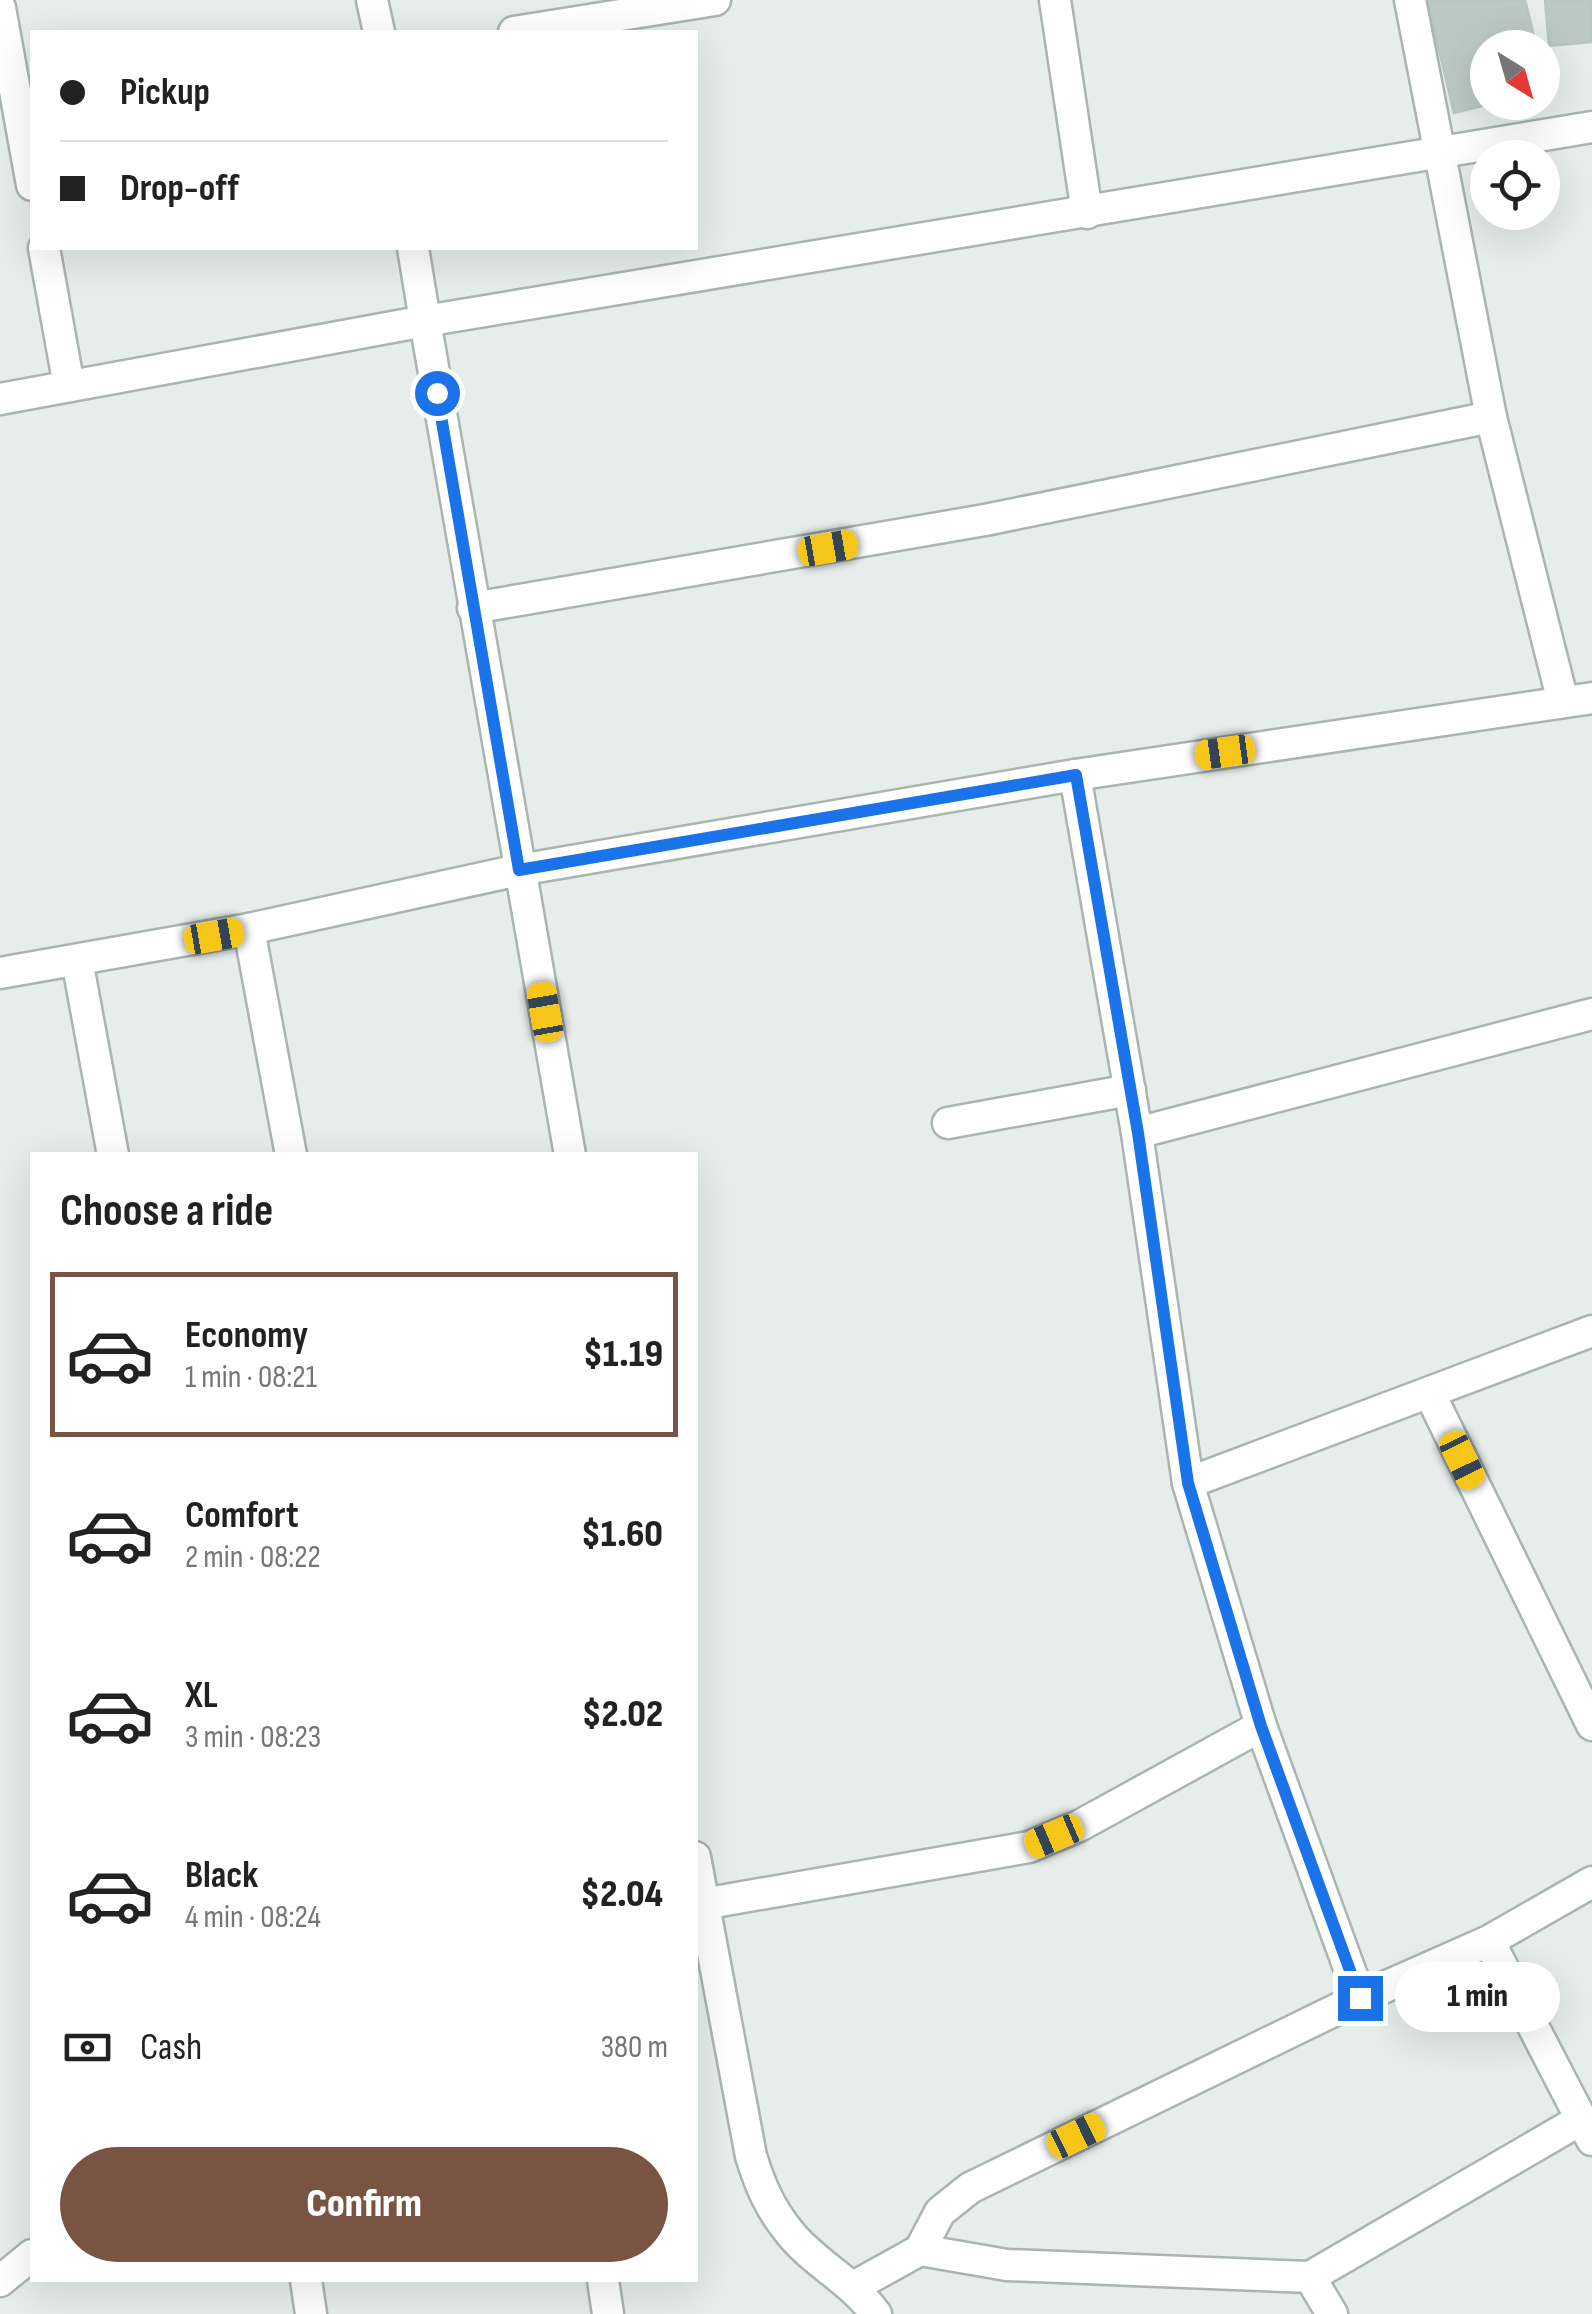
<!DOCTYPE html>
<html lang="en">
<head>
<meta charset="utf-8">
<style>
	:root { --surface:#fff; --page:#f2f2f2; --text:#222; --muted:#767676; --line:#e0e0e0; --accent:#795443 }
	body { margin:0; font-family:"Sofia Sans Condensed",sans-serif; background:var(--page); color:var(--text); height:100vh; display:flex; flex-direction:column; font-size:38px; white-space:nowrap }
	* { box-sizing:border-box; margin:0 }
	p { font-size:32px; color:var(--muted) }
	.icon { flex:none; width:55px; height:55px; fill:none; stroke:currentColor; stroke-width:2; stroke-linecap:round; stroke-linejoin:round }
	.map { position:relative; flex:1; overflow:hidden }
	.details { position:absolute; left:30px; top:1152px; width:668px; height:1130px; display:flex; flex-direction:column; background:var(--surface); border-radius:0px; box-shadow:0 10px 40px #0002 }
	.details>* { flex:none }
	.guide { position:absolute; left:30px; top:30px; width:668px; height:220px; border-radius:0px; box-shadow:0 10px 40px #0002; display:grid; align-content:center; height:220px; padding:0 30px; background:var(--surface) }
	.needle { width:65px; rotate:143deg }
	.fabs { position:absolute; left:1470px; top:30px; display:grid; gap:20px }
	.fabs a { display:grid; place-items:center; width:90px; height:90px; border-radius:50%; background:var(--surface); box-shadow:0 10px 40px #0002; font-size:50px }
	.end { position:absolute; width:45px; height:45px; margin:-22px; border:12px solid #1a73e8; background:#fff; box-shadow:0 0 0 5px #fff }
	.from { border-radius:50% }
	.bubble { position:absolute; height:70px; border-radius:35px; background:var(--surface); box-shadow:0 10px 40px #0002; font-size:32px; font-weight:800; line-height:70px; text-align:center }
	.car { position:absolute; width:30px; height:60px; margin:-30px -15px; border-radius:12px; box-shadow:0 0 8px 2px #0007; background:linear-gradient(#f5c518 24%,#345 0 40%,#f5c518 0 76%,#345 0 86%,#f5c518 0) }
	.guide b { display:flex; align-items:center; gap:35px; height:95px; font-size:38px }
	.guide b+b { border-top:2px solid var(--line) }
	.guide i { width:25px; height:25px; background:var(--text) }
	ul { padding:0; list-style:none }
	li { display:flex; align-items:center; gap:30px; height:165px; margin:0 20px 15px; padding:0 10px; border:5px solid transparent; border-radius:0px }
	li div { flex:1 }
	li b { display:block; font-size:38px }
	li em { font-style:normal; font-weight:800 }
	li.selected { border-color:var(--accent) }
	li>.icon { width:90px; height:90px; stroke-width:1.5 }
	h2 { padding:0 30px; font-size:45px; line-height:120px }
	.pay { display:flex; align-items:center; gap:25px; height:110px; padding:0 30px; font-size:38px }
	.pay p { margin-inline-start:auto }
	.button { display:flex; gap:20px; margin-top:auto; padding:20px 30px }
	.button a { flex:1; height:115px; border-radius:60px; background:var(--accent); color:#fff; font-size:40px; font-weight:800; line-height:115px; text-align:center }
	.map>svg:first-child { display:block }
</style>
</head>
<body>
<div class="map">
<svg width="1592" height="2314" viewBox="0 0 1592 2314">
	<rect width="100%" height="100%" fill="#e6edea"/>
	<g fill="#bbc8c3" stroke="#b8c6c1" stroke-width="2.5">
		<polygon points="1427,0 1525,0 1537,48 1488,48 1488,102 1498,102 1454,113"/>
		<polygon points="1545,0 1592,0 1592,42 1549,46"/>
	</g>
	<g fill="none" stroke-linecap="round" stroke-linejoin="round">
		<defs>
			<g id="street">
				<polyline points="372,0 379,32"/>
				<polyline points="1055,0 1087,213"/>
				<polyline points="1410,0 1491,417 1563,702"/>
				<polyline points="0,8 32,185"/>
				<polyline points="514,32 715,0"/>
				<polyline points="44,248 69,386"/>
				<polyline points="0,399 425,321 413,248"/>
				<polyline points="473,608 985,520 1491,417"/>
				<polyline points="1075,775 1137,1133 1188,1483 1592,1331"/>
				<polyline points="249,929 291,1155"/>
				<polyline points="77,960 113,1155"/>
				<polyline points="0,973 249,929 519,870 1075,775 1592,698"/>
				<polyline points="948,1123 1130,1090"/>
				<polyline points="1137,1133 1592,1014"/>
				<polyline points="570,1155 425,321 1592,127"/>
				<polyline points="1430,1394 1592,1725"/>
				<polyline points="1188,1483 1261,1726 1360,1998"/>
				<path d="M695 1857 751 2156C760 2185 770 2209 790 2233 815 2264 850 2279 876 2314"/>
				<polyline points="703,1904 1029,1847 1079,1826 1261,1726"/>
				<polyline points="1489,1941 1592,2140"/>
				<polyline points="920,2250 1007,2265 1310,2277 1332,2314"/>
				<polyline points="1310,2277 1580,2120"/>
				<polyline points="306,2280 311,2314"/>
				<polyline points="603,2280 608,2314"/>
				<polyline points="0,2281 32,2255"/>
				<polyline points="855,2286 920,2250 940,2212 970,2188 1360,1998 1489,1941 1592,1882"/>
			</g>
		</defs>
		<use href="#street" stroke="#a9b5b1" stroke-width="35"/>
		<use href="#street" stroke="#fff" stroke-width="30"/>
	</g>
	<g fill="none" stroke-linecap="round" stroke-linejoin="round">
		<polyline stroke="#1a73e8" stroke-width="12" points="437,393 519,870 1076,775 1138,1133 1188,1483 1261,1726 1360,1998"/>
	</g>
</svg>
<div class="fabs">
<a><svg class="needle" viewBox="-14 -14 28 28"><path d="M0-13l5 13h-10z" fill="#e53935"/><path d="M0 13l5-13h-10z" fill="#767676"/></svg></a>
<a><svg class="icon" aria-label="locate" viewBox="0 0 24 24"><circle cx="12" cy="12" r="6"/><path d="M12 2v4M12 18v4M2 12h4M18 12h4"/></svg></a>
</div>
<i class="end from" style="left:437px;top:393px"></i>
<i class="end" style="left:1360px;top:1998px"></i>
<div class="bubble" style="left:1395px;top:1962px;width:165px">1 min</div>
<i class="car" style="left:828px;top:548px;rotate:80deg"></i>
<i class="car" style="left:1225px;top:752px;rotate:262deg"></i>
<i class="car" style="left:214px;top:936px;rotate:80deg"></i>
<i class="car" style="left:545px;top:1012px;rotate:350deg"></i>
<i class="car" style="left:1462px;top:1460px;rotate:154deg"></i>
<i class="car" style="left:1054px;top:1836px;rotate:247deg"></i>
<i class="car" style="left:1076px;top:2136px;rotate:64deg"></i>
<div class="guide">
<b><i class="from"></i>Pickup</b>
<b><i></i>Drop-off</b>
</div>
<section class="details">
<h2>Choose a ride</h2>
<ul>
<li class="selected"><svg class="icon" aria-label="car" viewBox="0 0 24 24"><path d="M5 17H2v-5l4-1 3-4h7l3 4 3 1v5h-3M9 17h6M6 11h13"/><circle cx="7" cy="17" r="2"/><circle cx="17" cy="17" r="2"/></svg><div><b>Economy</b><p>1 min · 08:21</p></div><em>$1.19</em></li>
<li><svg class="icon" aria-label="car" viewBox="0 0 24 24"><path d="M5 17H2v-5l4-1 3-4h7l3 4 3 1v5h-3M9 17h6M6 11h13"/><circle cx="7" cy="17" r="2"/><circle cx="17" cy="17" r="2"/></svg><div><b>Comfort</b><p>2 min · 08:22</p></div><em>$1.60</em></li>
<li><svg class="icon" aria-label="car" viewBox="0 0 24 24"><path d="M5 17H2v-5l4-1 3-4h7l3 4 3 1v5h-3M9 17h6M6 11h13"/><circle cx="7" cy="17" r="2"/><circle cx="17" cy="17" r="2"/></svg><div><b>XL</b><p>3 min · 08:23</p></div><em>$2.02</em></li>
<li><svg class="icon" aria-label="car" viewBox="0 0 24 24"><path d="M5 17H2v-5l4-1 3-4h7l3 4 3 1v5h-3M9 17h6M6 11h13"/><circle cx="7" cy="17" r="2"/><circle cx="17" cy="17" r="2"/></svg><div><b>Black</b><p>4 min · 08:24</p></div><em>$2.04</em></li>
</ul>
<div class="pay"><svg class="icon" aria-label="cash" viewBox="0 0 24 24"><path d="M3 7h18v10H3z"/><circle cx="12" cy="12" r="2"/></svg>Cash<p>380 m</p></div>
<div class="button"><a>Confirm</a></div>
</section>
</div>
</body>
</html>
